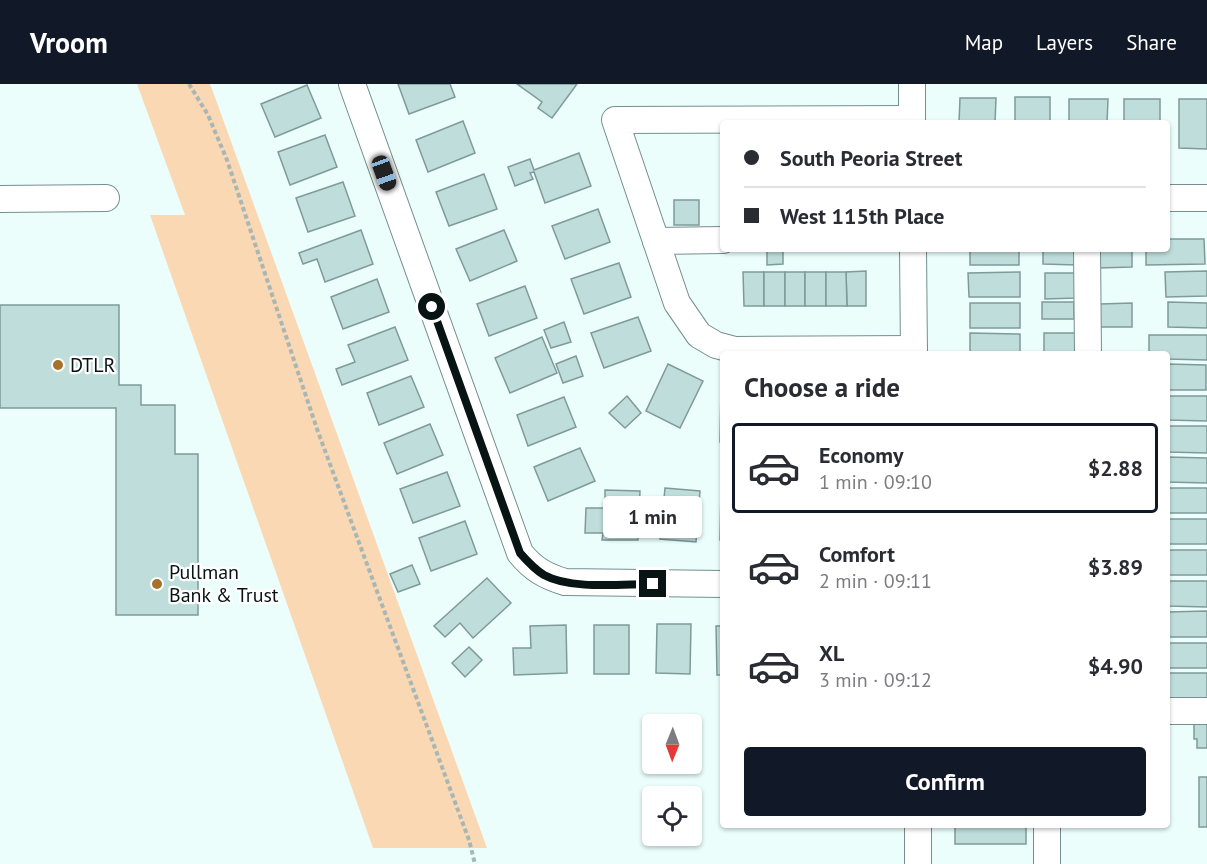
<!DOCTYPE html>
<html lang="en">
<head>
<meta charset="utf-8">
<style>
	:root { --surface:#fff; --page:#f7f7f7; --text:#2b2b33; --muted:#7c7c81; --line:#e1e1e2; --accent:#111827 }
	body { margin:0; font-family:"PT Sans",sans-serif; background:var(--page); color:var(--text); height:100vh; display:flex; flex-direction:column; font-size:22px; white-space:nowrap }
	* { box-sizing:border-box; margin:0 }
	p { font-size:20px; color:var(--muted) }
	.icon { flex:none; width:33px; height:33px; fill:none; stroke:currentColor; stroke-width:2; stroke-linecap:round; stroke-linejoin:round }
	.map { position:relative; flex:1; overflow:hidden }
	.sheet { position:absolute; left:720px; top:267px; width:450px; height:477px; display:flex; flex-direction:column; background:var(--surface); border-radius:6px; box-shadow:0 2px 4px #0004 }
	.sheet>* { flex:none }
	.hud { position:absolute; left:720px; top:36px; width:450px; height:132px; border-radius:6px; box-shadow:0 2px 4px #0004; display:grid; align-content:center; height:132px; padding:0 24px; background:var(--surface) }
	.needle { width:39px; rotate:181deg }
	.fabs { position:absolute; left:642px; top:630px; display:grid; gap:12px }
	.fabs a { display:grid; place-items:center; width:60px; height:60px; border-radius:6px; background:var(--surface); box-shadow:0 2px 4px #0004; font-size:30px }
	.end { position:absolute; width:27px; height:27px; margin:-14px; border:8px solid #081313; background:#fff; box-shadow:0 0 0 3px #fff }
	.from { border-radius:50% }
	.bubble { position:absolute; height:42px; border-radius:6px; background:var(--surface); box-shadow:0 2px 4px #0004; font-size:20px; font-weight:700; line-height:42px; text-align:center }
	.car { position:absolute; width:18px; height:36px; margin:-18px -9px; border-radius:8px; box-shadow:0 0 4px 2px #0007; background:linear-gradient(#222 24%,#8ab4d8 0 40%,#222 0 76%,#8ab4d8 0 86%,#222 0) }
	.hud b { display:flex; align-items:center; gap:21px; height:57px; font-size:22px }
	.hud b+b { border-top:2px solid var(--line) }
	.hud i { width:15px; height:15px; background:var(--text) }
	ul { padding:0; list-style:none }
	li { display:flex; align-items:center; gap:18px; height:90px; margin:0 12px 9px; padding:0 12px; border:3px solid transparent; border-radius:6px }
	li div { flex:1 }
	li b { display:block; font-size:22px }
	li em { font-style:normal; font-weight:700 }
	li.active { border-color:var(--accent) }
	li>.icon { width:54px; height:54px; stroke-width:1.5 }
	h2 { padding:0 24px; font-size:27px; line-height:72px }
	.primary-button { display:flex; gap:12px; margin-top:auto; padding:12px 24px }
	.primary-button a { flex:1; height:69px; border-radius:6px; background:var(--accent); color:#fff; font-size:24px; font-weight:700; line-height:69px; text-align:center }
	header { display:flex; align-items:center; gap:36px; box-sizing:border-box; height:84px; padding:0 30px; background:var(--accent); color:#fff }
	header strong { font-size:28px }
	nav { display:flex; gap:33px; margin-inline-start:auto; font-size:21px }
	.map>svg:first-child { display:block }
</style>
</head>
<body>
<header>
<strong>Vroom</strong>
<nav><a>Map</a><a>Layers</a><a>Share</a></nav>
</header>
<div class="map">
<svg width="1207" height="780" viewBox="0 0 1207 780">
	<rect width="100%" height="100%" fill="#ebfefc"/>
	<polygon fill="#fad8b3" points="137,0 210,0 212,5 487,764 373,764 150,131 185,131"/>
	<g fill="#bedddb" stroke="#7e9b99" stroke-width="1.5">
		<polygon points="398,0 450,0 455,13 409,30"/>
		<polygon points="517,0 577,0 552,34 538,24 542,18"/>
		<polygon points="307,1 321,34 275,53 261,20"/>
		<rect x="1015" y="13" width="35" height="26"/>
		<polygon points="960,14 996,14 995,39 959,39"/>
		<polygon points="1069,15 1108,15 1107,39 1069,39"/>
		<rect x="1124" y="15" width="36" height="24"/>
		<polygon points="1179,15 1207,15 1207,65 1179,64"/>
		<polygon points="463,37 475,69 428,88 416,56"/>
		<polygon points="325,51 337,83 290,101 278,68"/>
		<polygon points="579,69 591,102 545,119 534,88 530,89 533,95 515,102 508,83 530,75 534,86"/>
		<polygon points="484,90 497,125 449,142 436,108"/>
		<polygon points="343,98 355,132 308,148 296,114"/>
		<rect x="674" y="116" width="25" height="25"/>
		<polygon points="598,125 610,158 565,175 552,142"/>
		<polygon points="361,146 373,180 325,198 317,175 303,180 299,169"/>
		<polygon points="504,146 517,177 470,197 456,165"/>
		<polygon points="1167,155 1204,155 1205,180 1146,181 1146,165 1167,165"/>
		<polygon points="767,165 783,165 783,180 767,181"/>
		<rect x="970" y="165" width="49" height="16"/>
		<polygon points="1043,165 1077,165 1077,181 1043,180"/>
		<polygon points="1097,165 1132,165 1132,183 1098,184"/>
		<polygon points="619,179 631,213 584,230 571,195"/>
		<polygon points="866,187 866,222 847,222 846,188"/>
		<polygon points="1207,187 1207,212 1166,213 1165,188"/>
		<polygon points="743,188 764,188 764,222 744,222"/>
		<rect x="764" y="188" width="21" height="34"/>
		<rect x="785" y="188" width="20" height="34"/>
		<rect x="805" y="188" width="21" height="34"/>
		<polygon points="826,188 846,188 847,222 826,222"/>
		<polygon points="1020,188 1020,213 969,213 968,189"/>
		<polygon points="1045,189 1076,189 1076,214 1045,215"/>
		<polygon points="377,195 389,228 343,245 331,213"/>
		<polygon points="525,202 537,234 489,252 477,220"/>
		<rect x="1042" y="218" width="32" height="17"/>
		<polygon points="1168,218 1207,219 1207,244 1168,243"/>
		<rect x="970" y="219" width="50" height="25"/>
		<polygon points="1132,219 1132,243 1100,243 1100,220"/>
		<polygon points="0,221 119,221 119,301 141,301 141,321 175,321 175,370 198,370 198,531 116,531 116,324 0,324"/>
		<polygon points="638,233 651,267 604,284 591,249"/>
		<polygon points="564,238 571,258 551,264 544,246"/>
		<polygon points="395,243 408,276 342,301 336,285 355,278 348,261"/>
		<polygon points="970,249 1020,250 1020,270 970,270"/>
		<polygon points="1044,249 1076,249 1077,270 1044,270"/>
		<polygon points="1149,251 1207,251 1207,276 1167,275 1167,270 1149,270"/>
		<polygon points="542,253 557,289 510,309 495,274"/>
		<polygon points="576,272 583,292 563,299 556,280"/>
		<polygon points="668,280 703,297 680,344 646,327"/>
		<polygon points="1167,280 1206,281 1206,306 1167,306"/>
		<polygon points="411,292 424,323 379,341 367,309"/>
		<polygon points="721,307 723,307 723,358 720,358"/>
		<polygon points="627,312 641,329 625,344 609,329"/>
		<polygon points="1167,312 1207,312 1207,337 1167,336"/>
		<polygon points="564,313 576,343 528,362 517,331"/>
		<polygon points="430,340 443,371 397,390 384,359"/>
		<polygon points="1167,342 1207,342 1207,369 1167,368"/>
		<polygon points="580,364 595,397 548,417 534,383"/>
		<polygon points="1167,373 1207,374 1207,399 1167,398"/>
		<polygon points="447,388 460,422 413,439 400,405"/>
		<polygon points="665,404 700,407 696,458 660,455"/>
		<rect x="1167" y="404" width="40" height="25"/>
		<polygon points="605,406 640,407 638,456 602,456 603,449 585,449 586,424 605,424"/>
		<polygon points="721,406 723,406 723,456 720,456"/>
		<rect x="1167" y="435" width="40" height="25"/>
		<polygon points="465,437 477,470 431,487 419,454"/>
		<rect x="1167" y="466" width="40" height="25"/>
		<polygon points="412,481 420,500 398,508 390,490"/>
		<polygon points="487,494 511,519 473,554 460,539 445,553 434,542"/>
		<polygon points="1167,497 1207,497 1207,523 1167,522"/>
		<polygon points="1207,527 1207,553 1167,553 1167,528"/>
		<polygon points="657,540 691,540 690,590 656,589"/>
		<polygon points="566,541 567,589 514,591 513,564 531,564 530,542"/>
		<rect x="594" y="541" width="35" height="49"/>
		<polygon points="716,542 723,542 723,591 717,591"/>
		<rect x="1167" y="559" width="40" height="25"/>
		<polygon points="469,563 482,576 465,593 452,579"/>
		<polygon points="1169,589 1207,589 1207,614 1168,614"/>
		<polygon points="1194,635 1207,635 1207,664 1197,664 1197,655 1194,655"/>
		<rect x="1199" y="693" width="8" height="50"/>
		<rect x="955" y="741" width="71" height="19"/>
	</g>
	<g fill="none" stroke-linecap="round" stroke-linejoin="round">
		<defs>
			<g id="minor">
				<path d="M352 0 520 469C533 485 545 492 565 498L723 500"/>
				<polyline points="912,0 912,39"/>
				<polyline points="912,35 615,36 677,219 699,251 716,261 735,266 914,265"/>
				<polyline points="1167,114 1207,114"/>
				<polyline points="0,115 106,114"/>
				<polyline points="656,157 723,156"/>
				<polyline points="913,165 914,270"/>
				<polyline points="1087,165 1088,270"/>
				<polyline points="1167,627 1207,627"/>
				<polyline points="918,741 918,780"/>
				<polyline points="1047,741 1047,780"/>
			</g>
		</defs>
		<use href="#minor" stroke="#73908e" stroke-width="28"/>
		<polyline stroke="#a6b7b6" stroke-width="4" stroke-dasharray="4.5 3" stroke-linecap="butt" points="189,0 208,31 227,76 317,345 469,756 475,780"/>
		<use href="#minor" stroke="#fff" stroke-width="26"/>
	</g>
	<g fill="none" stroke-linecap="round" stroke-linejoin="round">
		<path stroke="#081313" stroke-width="8" d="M432 223 520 469C527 477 534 485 544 491 571 506 622 500 653 500"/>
	</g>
	<g fill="#a6712b" stroke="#fff" stroke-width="2">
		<circle cx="58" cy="281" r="6"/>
		<circle cx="157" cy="500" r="6"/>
	</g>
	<g text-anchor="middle" stroke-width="4.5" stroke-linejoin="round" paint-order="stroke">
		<g font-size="20" fill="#081313" stroke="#fff" text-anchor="start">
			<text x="70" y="288">DTLR</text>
			<text x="169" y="495">Pullman<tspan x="169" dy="23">Bank &amp; Trust</tspan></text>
		</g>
	</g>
</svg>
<div class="fabs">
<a><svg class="needle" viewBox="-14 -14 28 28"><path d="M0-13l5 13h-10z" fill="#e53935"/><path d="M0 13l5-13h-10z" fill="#7c7c81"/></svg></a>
<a><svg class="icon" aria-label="locate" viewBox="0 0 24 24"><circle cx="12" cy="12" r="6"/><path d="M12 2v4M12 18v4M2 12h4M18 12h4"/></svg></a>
</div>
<i class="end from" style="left:432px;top:223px"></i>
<i class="end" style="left:653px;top:500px"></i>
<div class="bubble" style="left:603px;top:412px;width:99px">1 min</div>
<i class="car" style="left:384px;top:89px;rotate:160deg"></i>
<div class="hud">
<b><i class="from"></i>South Peoria Street</b>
<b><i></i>West 115th Place</b>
</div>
<section class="sheet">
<h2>Choose a ride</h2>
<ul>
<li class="active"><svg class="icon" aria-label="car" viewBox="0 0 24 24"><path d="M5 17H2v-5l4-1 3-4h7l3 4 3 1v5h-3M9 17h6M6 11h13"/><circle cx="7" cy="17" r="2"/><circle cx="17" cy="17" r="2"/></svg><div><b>Economy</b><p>1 min · 09:10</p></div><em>$2.88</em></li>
<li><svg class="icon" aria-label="car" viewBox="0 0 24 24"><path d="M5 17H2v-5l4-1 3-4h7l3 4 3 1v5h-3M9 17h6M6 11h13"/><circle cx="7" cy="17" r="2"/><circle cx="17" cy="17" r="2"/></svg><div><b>Comfort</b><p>2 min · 09:11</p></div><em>$3.89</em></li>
<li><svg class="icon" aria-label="car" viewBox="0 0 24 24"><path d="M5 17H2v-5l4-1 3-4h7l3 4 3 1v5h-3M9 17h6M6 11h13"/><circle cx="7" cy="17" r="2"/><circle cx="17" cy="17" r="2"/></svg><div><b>XL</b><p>3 min · 09:12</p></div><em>$4.90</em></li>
</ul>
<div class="primary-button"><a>Confirm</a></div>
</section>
</div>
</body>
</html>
